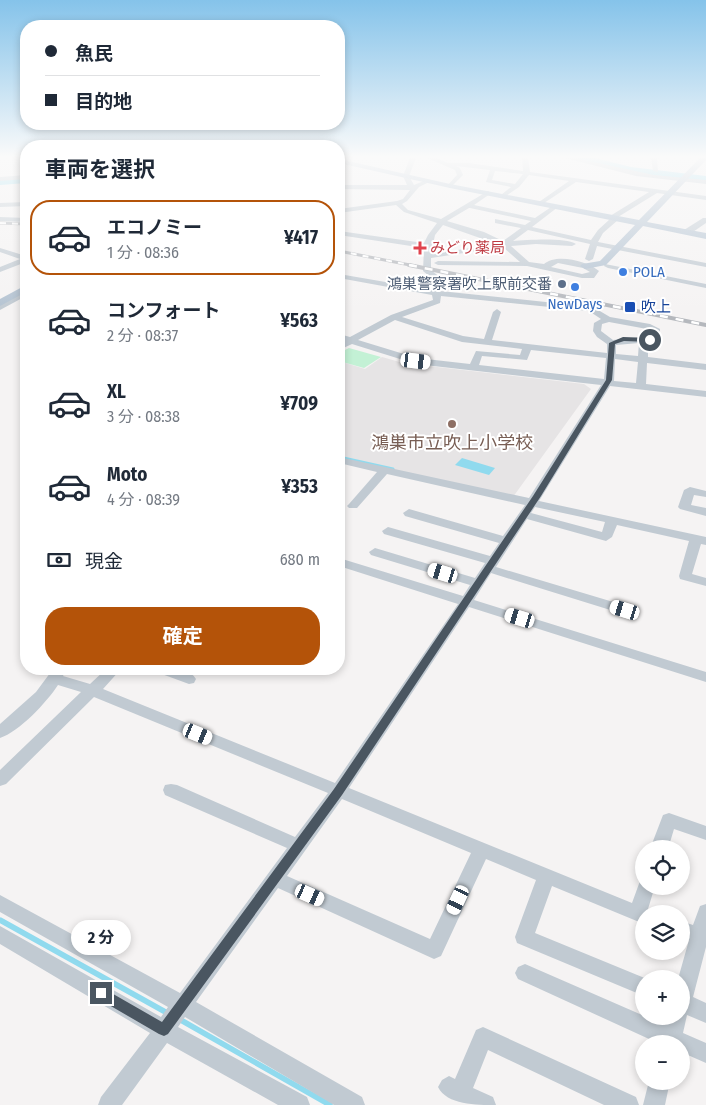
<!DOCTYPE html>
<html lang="ja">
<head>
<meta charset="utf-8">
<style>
	:root { --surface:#fff; --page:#f2f2f3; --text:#1f2937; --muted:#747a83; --line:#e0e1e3; --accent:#b45309 }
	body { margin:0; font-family:"Fira Sans Condensed","Noto Sans JP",sans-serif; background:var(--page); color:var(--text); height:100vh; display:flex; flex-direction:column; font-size:19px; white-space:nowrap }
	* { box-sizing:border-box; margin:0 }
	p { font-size:16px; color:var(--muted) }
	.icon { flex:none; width:28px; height:28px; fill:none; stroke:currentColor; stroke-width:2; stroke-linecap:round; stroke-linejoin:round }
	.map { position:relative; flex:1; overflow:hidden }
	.drawer { position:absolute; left:20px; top:140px; width:325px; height:535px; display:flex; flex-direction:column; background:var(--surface); border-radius:20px; box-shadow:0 2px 8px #0003 }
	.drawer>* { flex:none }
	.banner { position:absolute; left:20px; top:20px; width:325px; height:110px; border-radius:20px; box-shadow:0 2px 8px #0003; display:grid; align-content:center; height:110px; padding:0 25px; background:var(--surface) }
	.controls { position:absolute; left:635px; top:840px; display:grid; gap:10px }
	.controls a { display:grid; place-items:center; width:55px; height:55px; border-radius:50%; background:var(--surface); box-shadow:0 2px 8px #0003; font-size:25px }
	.end { position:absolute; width:22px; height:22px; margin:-11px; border:6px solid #4a5661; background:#fff; box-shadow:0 0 0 2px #fff }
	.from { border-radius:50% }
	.bubble { position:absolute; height:35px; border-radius:18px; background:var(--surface); box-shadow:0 2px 8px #0003; font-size:16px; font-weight:700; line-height:35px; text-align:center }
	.car { position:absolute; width:15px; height:30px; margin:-15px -8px; border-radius:6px; box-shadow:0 0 4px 1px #0007; background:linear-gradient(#fff 24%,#345 0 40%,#fff 0 76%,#345 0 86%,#fff 0) }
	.banner b { display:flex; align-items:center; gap:18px; height:48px; font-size:19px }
	.banner b+b { border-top:1px solid var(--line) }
	.banner i { width:12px; height:12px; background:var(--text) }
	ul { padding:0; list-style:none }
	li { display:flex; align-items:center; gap:15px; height:75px; margin:0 10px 8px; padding:0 15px; border:2px solid transparent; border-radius:20px }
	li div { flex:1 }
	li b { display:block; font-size:19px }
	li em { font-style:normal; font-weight:700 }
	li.active { border-color:var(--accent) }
	li>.icon { width:45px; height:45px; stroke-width:1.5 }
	h2 { padding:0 25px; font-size:22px; line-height:60px }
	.pay { display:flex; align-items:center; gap:12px; height:55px; padding:0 25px; font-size:19px }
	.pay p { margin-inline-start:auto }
	.button { display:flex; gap:10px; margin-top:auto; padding:10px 25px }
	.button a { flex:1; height:58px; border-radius:20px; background:var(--accent); color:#fff; font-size:20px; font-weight:700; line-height:58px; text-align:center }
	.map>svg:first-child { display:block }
</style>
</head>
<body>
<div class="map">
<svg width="706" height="1105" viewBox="0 0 706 1105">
	<rect width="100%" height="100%" fill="#f5f3f3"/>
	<polygon fill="#e6e4e5" points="382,357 403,363 584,384 591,389 513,497 339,458 339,361 365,369"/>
	<polygon fill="#c3f1d5" points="349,348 381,357 364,368 339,361 339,353"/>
	<polygon fill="#90daee" points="462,458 495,468 489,475 455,465"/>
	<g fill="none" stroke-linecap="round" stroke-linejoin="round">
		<polyline stroke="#90daee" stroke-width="3" points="339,457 393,469"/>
		<g stroke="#90daee" stroke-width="5.5">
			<polyline points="0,920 169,1014"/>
			<polyline points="179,1019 330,1105"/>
		</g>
		<g fill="#90daee" fill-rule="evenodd">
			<polygon points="577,158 595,158 631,167 706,176 706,182 631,173 578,160"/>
			<polygon points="26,177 26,183 0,185 0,179"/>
		</g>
		<g fill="#c1cad2" fill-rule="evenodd">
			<path d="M410 158H416L409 176 414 185 426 180 431 181 419 187 407 201 402 204 408 210 441 219 488 191 491 193 490 194 474 205 535 218 554 205H558V207L532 227 591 240 598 230 610 219V216L649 192 576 182 541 205 539 204V202L569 181 529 175 519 187 503 198 500 196 501 195 511 187 486 182 490 170 456 166 460 168 463 175 450 188 447 186 457 175 455 170 427 158H436L448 163H469L523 171 522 158H528L530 172 706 196V200L657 193 618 217V220L603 233 598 242 706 263V267L597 246 593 259 589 261 585 259 590 244 528 230 513 241C527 240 565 237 576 244L572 246 536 244 511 246 529 262 544 264C556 253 588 261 599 271L594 278H582L527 266 438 265 434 263 438 261 520 262 503 247 431 258V270L442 279 440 291 593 307 610 317 650 324 660 329V339L648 342V357L706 364V370L647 363 646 384 706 391V397L610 386 539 501 706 537V545L701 544 692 574 706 578V586L680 579 679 576 689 541 617 525 612 537 606 541 527 519 496 567 630 607 632 610 630 613H620L491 573 474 600 706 672V682L469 607 349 788 632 903 640 881 644 879V886H655L648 909 652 914H644V924L552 886 535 933 647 979H644V996L517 943 515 937 536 880 486 859 441 956 434 959 278 888 196 1002 362 1097 365 1105H334L185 1017 178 1027 307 1097 310 1105H278L167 1043 122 1105H98L101 1097 150 1033 0 944V926L161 1017 168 1007 0 912V895L180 993 287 848 165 795 163 790 165 785 171 784 177 785 295 837 328 793 94 697 6 784 0 786V770L81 692 58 685C47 702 19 732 0 738V724L36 692 53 669H67L63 676 90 684 106 669H121L103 689 335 783 458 604 339 566V558L463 596 470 585 371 555 369 552 375 548 475 578 485 563 384 534 382 531 388 527 490 556 499 543 405 516 403 513 409 509 503 536 525 505 387 474 357 508H349L347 506 349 504 377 472 339 463V457L529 498 601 385 416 364 352 344 339 350V343L343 341 339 340V334L350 337 391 315 433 300 432 295 339 278V274L432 290 434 280 423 271 424 248 339 235V231L424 243 428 235 437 223 404 212 396 205 339 213V209L397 201 403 199 410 190 339 189V185H407L403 176ZM495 171 523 174 515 184 492 180ZM469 208H470L531 221 525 225 495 219V223L521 228 503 241 484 232 447 221ZM443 225 497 244 431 254 435 235ZM558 263 583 268 590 272 582 274 551 267ZM441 296 589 311 601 319 594 323 593 331 597 337 607 344V353L492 340 501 312 497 309 493 312 484 339 463 336 402 317 440 303ZM395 320 462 342 522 349 520 355 476 351 470 364 417 358 358 340ZM609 322 647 329 653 332V336L613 340 601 331 602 324ZM639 343 638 356 616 354V345ZM531 350 606 358 604 379 479 365 482 356 527 360ZM615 359 638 362 636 383 614 381ZM535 507 605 522 602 532 531 513ZM342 799 471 853 430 939 287 876Z"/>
			<polygon points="565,158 575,158 654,175 706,180 706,184 636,176"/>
			<polygon points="651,158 657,158 658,172 653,171"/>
			<polygon points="26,175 26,179 0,181 0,177"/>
			<polygon points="26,202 26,206 0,207 0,203"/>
			<polygon points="0,217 26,218 26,222 0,221"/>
			<polygon points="703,218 706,218 706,223 690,234 684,234 684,230"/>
			<polygon points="0,248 26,256 26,262 0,272 0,267 20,259 0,252"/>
			<polygon points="605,264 706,284 706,288 608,268 604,266"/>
			<polygon points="23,291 26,291 26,296 0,310 0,304"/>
			<polygon points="690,487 706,491 706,497 694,495 691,505 706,508 706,516 680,509 678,507 684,490"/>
			<path d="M157 669C169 668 189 667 196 679L194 683 189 684 159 673Z"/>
			<polygon points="669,813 706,826 706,840 674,829 668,849 650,849 663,815"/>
			<polygon points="706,904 706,947 693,997 706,1003 706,1023 687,1015 683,1033 706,1043 706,1063 681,1052 681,1044 660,1044 518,979 515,973 518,967 525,964 665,1025 668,1016 681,1016 681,979 678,979 689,940 681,937 681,921 693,925 700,906"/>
			<path d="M483 1027 636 1097 639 1105H604L488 1050 473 1088 493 1097 496 1105C476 1105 447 1105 438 1087L442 1080 449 1076 455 1079 476 1030Z"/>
			<polygon points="649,1081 670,1081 665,1105 643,1105"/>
		</g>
		<g fill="#b3c2d1" fill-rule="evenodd">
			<polygon points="700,158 706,158 706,160 647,222 706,233 706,239 643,226 606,265 585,269 580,266 582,264 600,261 635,225 450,188 339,163 339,159 450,184 639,220"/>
			<polygon points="26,285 26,292 0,306 0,299"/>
		</g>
		<defs>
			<g id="rail-far1">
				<polyline points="0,223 26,224"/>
				<polyline points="339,251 415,266"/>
			</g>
			<polyline id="rail" points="409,265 706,325"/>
		</defs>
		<use href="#rail-far1" stroke="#b5b8bd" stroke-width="3"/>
		<use href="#rail" stroke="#b5b8bd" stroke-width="4"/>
		<use href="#rail-far1" stroke="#fff" stroke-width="2" stroke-dasharray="6" stroke-linecap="butt"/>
		<use href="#rail" stroke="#fff" stroke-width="2.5" stroke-dasharray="8" stroke-linecap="butt"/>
	</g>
	<linearGradient id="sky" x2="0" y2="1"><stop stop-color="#85c3ea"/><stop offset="0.5" stop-color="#fafafa"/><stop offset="1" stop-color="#fafafa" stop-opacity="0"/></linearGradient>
	<rect width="706" height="313" fill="url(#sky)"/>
	<polygon fill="#4a5661" points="623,337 650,338 653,340 650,342 624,341 615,344 612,380 541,496 342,795 168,1034 164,1036 159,1034 97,998 95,993 97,989 101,987 162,1022 334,789 533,496 606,380 609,343"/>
	<path fill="#e0444e" stroke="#fff" stroke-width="2" d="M417.5 240.5h5v5h5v5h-5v5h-5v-5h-5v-5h5z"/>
	<g fill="#3f7fe0" stroke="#fff" stroke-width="2">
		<circle cx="623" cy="272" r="5"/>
		<circle cx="575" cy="287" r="5"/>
	</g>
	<circle fill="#5c6f8a" stroke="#fff" stroke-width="2" cx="562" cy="284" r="5"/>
	<rect fill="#1a4fb4" stroke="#fff" stroke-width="2" x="624" y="301" width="12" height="12" rx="2.5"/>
	<circle fill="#8d6e63" stroke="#fff" stroke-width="2" cx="452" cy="424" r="5"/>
	<g text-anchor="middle" stroke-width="4" stroke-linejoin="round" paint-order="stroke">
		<g font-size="15" fill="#be3a42" stroke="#fff" text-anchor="start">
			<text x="430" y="253">みどり薬局</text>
		</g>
		<g font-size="15" fill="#366cbe" stroke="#fff" text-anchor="start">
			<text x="633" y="277">POLA</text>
			<text x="575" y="309" text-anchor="middle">NewDays</text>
		</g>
		<g font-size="15" fill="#4e5e75" stroke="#fff" text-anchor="end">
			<text x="552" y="289">鴻巣警察署吹上駅前交番</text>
		</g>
		<g font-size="15" fill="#164399" stroke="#fff" text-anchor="start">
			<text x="641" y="312">吹上</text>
		</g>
		<g font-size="18" fill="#785e54" stroke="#fff">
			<text x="452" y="449">鴻巣市立吹上小学校</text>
		</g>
	</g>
</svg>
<div class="controls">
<a><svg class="icon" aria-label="locate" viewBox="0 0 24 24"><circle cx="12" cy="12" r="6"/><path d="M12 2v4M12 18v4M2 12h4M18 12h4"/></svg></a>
<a><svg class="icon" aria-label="layers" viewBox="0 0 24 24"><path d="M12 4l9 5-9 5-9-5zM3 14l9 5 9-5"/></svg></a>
<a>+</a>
<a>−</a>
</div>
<i class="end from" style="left:650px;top:340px"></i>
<i class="end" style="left:101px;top:993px"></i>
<div class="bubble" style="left:71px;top:920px;width:60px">2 分</div>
<i class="car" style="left:416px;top:361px;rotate:97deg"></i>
<i class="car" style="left:443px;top:573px;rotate:287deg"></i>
<i class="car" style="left:625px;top:610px;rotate:287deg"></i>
<i class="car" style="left:520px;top:618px;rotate:287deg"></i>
<i class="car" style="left:198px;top:734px;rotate:112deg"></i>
<i class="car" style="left:310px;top:895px;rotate:114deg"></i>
<i class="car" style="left:458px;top:900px;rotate:205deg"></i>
<div class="banner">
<b><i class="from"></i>魚民</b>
<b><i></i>目的地</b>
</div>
<section class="drawer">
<h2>車両を選択</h2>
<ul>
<li class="active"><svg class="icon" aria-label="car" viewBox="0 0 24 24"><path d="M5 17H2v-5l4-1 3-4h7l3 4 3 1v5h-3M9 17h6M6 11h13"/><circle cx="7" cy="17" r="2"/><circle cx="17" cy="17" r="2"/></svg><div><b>エコノミー</b><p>1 分 · 08:36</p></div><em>¥417</em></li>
<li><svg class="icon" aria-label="car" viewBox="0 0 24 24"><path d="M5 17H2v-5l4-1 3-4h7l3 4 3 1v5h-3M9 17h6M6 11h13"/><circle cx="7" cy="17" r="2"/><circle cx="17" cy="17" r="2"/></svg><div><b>コンフォート</b><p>2 分 · 08:37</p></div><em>¥563</em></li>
<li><svg class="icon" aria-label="car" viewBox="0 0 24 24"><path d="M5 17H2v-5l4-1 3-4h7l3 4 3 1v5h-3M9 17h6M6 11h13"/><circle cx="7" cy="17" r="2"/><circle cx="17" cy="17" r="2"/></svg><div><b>XL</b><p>3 分 · 08:38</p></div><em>¥709</em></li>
<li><svg class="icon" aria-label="car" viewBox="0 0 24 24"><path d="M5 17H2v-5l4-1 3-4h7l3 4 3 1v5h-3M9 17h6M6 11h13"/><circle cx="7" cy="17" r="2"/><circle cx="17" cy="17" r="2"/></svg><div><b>Moto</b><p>4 分 · 08:39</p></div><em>¥353</em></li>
</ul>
<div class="pay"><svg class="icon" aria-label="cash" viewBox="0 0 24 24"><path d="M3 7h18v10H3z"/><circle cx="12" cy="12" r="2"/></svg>現金<p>680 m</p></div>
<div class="button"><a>確定</a></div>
</section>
</div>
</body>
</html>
